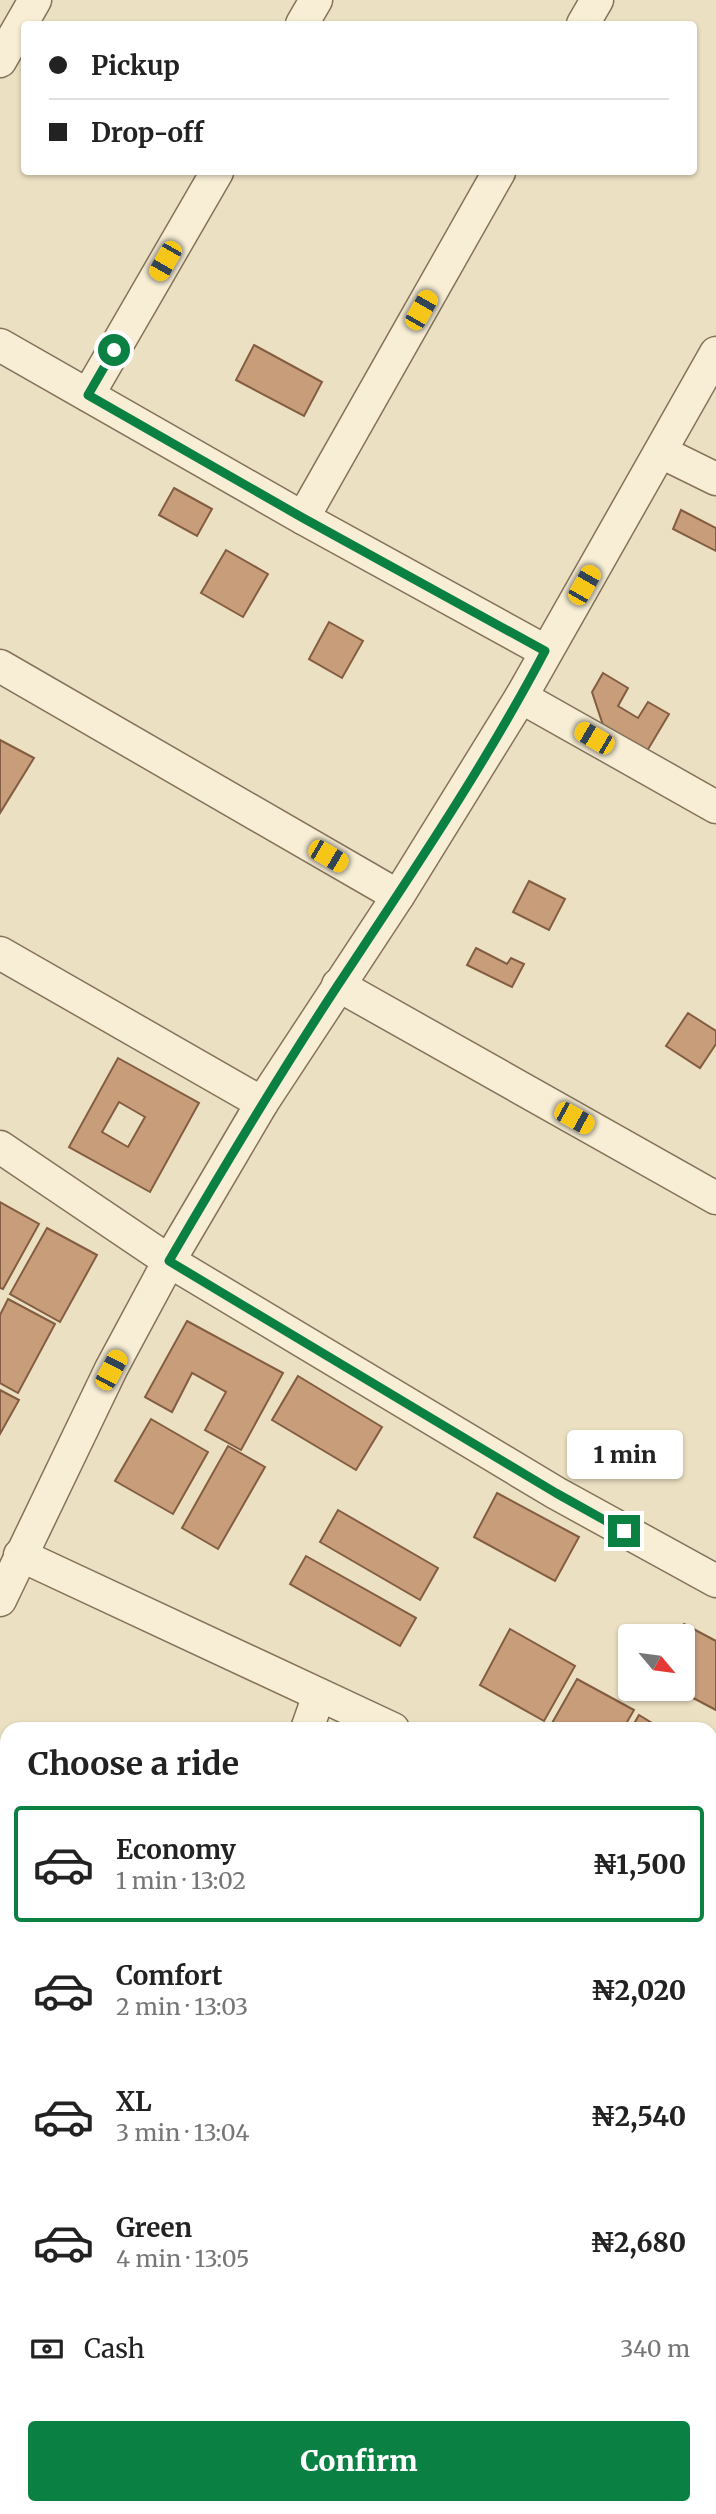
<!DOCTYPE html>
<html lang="en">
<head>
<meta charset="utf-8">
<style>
	:root { --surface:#fff; --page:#f6f6f6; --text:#222; --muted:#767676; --line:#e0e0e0; --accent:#0b8043 }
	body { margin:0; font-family:Merriweather,serif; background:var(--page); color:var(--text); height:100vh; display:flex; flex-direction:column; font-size:26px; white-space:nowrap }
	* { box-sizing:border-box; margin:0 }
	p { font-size:23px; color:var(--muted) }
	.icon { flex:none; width:38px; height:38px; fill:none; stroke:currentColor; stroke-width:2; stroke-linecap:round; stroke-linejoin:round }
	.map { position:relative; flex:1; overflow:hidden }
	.drawer { position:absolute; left:0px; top:1722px; width:718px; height:793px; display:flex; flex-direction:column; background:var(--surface); border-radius:21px 21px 0 0; box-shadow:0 2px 5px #0004 }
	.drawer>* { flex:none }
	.banner { position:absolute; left:21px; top:21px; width:676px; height:154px; border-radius:7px; box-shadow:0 2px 5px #0004; display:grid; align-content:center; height:154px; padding:0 28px; background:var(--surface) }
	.needle { width:46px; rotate:119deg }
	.buttons { position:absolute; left:618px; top:1624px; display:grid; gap:14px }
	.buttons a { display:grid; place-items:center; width:77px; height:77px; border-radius:7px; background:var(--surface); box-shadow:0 2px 5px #0004; font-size:35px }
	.end { position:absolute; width:32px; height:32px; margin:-16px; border:9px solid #0b8043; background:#fff; box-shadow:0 0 0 4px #fff }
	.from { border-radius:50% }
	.bubble { position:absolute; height:49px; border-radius:7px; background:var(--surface); box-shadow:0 2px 5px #0004; font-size:23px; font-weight:800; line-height:49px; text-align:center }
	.car { position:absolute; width:21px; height:42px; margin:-21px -10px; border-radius:9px; box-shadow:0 0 5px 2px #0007; background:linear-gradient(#f5c518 24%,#345 0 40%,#f5c518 0 76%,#345 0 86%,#f5c518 0) }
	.banner b { display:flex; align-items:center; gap:24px; height:66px; font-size:26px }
	.banner b+b { border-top:2px solid var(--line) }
	.banner i { width:18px; height:18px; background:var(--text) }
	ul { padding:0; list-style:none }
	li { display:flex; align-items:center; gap:21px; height:116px; margin:0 14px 10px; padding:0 14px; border:4px solid transparent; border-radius:7px }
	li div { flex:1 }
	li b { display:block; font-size:26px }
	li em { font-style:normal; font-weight:800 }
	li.current { border-color:var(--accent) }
	li>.icon { width:63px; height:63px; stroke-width:1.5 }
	h2 { padding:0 28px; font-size:32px; line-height:84px }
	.pay { display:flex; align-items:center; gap:18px; height:77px; padding:0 28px; font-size:26px }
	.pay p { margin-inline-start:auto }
	.action { display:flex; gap:14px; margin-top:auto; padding:14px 28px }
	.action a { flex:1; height:80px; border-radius:7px; background:var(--accent); color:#fff; font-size:28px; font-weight:800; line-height:80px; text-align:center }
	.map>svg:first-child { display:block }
</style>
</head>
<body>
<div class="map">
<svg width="716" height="2514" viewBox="0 0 716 2514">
	<rect width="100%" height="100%" fill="#ece0c2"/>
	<g fill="#c89d79" stroke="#835d41" stroke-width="2" fill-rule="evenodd">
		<polygon points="254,345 322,382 304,416 236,380"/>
		<polygon points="174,488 212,509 197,536 159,515"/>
		<polygon points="681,510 716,528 716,551 673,529"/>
		<polygon points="226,550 268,574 243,617 201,593"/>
		<polygon points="329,622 363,641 342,678 309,659"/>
		<polygon points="603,673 628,688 618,706 638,718 648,702 669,714 647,751 603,725 592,692"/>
		<polygon points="0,740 34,758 0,813"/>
		<polygon points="529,881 565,899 549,930 513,912"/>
		<polygon points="476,948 507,964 511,958 524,964 512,987 467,965"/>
		<polygon points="688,1013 716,1031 716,1044 700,1068 666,1046"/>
		<path d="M118 1058 199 1103 150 1192 69 1147ZM119 1102 145 1117 128 1147 102 1132Z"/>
		<polygon points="0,1202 39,1224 3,1289 0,1288"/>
		<polygon points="47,1228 97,1255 60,1322 10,1294"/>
		<polygon points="8,1299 55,1324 18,1393 0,1383 0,1315"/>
		<polygon points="187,1321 283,1373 241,1450 205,1430 226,1392 192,1373 172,1412 145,1397"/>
		<polygon points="298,1376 382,1427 356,1470 272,1420"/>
		<polygon points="0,1390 19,1400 0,1434"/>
		<polygon points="151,1419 208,1452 173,1514 115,1481"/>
		<polygon points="228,1446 265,1467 218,1549 182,1528"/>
		<polygon points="497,1493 579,1537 555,1581 474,1537"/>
		<polygon points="338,1510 438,1568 420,1600 320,1542"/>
		<polygon points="306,1556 416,1618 400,1646 290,1584"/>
		<polygon points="684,1624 716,1641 716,1710 676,1689 682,1689 682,1636 678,1636"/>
		<polygon points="510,1629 575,1666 544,1721 480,1685"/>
		<polygon points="577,1679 634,1710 623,1729 558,1729 551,1725"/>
		<polygon points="639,1715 662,1729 631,1729"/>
		<polygon points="712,1907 716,1908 716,2013 710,2010"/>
		<polygon points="7,1992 7,2037 0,2033 0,2003"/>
		<polygon points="710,2140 716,2142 716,2180 710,2177"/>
		<polygon points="716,2281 716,2349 710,2347 710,2296"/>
		<polygon points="710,2356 716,2359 716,2435 710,2432"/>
		<polygon points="193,2508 227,2508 236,2514 189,2514"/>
		<polygon points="441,2508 518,2508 523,2512 521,2514 449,2514"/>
		<polygon points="591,2508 640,2508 636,2514 600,2514"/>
	</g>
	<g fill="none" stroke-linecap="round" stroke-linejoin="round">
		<defs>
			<g id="street">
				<polyline points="302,24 316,0"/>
				<polyline points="583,24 597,0"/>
				<polyline points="0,61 35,0"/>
				<polyline points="0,345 303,518 545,651"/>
				<polyline points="88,395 217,172"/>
				<polyline points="661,452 716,479"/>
				<polyline points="303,518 499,172"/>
				<polyline points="0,666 398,896"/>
				<polyline points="521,697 716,807"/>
				<polyline points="0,953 262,1103"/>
				<polyline points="338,985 716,1198"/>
				<polyline points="0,1147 169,1261 556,1493 716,1581"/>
				<polyline points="20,1555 393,1729"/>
				<polyline points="0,1600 111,1369 169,1261 262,1103 398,896 521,697 716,353"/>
				<polyline points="307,1729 319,1695"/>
				<polyline points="710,1877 716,1880"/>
				<polyline points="0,1956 7,1961"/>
				<polyline points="710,2048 716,2050"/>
				<polyline points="0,2251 7,2255"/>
				<polyline points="710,2457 716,2461"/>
				<polyline points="350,2508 359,2514"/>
				<polyline points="46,2514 49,2508"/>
			</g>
		</defs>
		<use href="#street" stroke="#85725a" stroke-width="35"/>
		<use href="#street" stroke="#f7eed5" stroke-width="32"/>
	</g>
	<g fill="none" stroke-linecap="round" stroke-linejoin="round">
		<path stroke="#0b8043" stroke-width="9" d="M114 350 88 395 303 518 545 651C484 767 410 876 338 985 279 1075 223 1168 169 1261L556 1493 624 1531"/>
	</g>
</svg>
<div class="buttons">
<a><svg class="needle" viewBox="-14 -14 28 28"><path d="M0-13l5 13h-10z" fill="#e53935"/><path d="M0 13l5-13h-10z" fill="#767676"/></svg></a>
</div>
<i class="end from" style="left:114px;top:350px"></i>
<i class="end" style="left:624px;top:1531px"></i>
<div class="bubble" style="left:567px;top:1430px;width:116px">1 min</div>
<i class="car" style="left:165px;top:261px;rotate:210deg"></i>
<i class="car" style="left:421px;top:310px;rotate:30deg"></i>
<i class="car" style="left:584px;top:585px;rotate:30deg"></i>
<i class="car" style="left:594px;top:738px;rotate:300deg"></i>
<i class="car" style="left:328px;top:856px;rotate:120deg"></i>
<i class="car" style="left:574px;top:1118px;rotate:119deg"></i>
<i class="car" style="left:111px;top:1370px;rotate:28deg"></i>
<div class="banner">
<b><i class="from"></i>Pickup</b>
<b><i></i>Drop-off</b>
</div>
<section class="drawer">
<h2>Choose a ride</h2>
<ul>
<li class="current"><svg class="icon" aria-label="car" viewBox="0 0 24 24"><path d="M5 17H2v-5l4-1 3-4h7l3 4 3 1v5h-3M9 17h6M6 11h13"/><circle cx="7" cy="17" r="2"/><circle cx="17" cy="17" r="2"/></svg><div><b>Economy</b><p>1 min · 13:02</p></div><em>₦1,500</em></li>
<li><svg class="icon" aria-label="car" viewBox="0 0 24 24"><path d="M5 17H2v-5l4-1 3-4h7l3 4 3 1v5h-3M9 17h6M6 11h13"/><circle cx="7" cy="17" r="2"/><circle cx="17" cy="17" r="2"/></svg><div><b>Comfort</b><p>2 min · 13:03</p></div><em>₦2,020</em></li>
<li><svg class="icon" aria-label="car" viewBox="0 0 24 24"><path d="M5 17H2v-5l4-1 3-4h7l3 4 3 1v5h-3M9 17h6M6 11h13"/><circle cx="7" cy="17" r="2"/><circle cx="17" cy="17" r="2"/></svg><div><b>XL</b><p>3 min · 13:04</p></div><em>₦2,540</em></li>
<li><svg class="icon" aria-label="car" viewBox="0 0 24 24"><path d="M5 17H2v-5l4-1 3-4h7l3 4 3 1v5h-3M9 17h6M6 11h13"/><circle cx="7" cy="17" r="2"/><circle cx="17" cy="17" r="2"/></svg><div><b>Green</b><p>4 min · 13:05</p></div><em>₦2,680</em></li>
</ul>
<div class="pay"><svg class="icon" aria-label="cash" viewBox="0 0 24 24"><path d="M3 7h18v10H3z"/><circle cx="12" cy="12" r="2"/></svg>Cash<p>340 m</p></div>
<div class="action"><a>Confirm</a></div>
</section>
</div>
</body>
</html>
